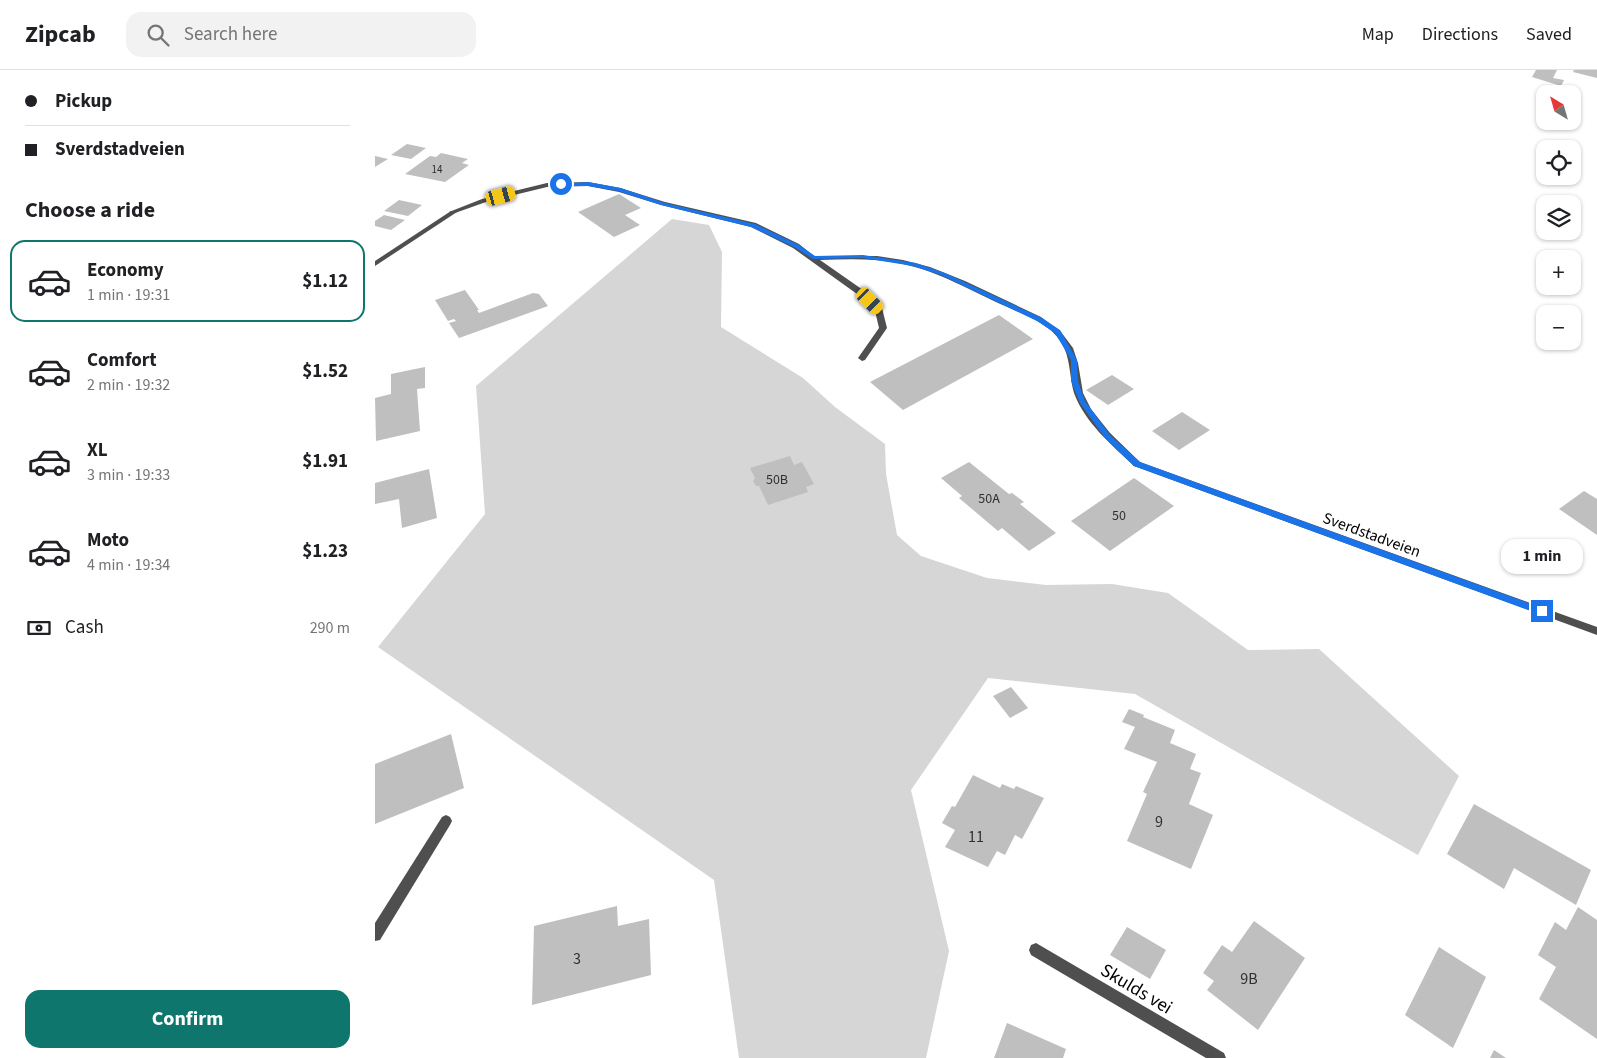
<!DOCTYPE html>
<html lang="en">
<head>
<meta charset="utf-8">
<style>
	:root { --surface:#fff; --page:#f2f2f2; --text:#202124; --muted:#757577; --line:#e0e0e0; --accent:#0f766e }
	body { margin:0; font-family:"Source Sans 3",sans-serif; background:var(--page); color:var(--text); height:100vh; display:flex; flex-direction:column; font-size:19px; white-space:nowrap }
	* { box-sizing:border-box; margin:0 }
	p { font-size:16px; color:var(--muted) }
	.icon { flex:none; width:28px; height:28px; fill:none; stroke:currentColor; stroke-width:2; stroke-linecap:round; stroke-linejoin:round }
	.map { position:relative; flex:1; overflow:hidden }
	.side { display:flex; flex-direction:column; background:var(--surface); width:375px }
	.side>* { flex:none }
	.hud { display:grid; align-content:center; height:110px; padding:0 25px; background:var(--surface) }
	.needle { width:32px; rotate:323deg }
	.controls { position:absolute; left:1161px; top:15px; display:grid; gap:10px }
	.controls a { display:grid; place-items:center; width:45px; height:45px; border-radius:10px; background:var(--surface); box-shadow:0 1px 4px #0004; font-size:25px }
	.end { position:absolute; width:22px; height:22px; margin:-11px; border:6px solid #1a73e8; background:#fff; box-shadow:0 0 0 2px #fff }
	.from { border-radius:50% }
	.bubble { position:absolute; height:35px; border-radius:15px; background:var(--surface); box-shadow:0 1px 4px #0004; font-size:16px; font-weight:700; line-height:35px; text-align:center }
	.car { position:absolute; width:15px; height:30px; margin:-15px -8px; border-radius:6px; box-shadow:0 0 4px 1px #0007; background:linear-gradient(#f5c518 24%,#345 0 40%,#f5c518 0 76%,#345 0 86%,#f5c518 0) }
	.hud b { display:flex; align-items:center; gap:18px; height:48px; font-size:19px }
	.hud b+b { border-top:1px solid var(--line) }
	.hud i { width:12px; height:12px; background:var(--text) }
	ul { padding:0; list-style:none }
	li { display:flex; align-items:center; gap:15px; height:82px; margin:0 10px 8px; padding:0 15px; border:2px solid transparent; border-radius:15px }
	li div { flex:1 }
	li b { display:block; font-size:19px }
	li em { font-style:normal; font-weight:700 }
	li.current { border-color:var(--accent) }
	li>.icon { width:45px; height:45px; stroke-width:1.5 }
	h2 { padding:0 25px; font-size:22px; line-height:60px }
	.pay { display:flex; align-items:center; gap:12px; height:55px; padding:0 25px; font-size:19px }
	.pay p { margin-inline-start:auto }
	.cta { display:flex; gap:10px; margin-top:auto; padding:10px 25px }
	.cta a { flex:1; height:58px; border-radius:15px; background:var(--accent); color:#fff; font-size:20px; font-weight:700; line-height:58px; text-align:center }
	header { display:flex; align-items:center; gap:30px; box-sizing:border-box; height:70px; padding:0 25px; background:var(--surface); border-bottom:1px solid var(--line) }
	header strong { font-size:24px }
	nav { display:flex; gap:28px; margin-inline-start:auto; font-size:18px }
	.search { width:350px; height:45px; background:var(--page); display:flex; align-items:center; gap:12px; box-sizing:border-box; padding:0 18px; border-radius:15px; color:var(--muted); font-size:19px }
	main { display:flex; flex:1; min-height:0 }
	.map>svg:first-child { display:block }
</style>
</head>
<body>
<header>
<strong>Zipcab</strong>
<div class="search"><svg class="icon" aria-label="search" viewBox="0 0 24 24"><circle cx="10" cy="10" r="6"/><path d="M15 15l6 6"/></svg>Search here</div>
<nav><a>Map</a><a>Directions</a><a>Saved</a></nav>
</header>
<main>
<section class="side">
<div class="hud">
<b><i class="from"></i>Pickup</b>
<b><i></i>Sverdstadveien</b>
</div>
<h2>Choose a ride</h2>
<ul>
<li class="current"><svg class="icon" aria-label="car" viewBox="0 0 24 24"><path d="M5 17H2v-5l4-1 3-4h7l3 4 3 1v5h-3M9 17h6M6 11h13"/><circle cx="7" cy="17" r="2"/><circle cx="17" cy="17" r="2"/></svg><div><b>Economy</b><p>1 min · 19:31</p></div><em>$1.12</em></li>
<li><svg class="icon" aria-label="car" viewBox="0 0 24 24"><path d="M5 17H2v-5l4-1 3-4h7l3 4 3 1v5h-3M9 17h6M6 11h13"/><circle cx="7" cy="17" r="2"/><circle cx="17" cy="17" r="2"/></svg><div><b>Comfort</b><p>2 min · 19:32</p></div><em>$1.52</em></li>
<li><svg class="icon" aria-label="car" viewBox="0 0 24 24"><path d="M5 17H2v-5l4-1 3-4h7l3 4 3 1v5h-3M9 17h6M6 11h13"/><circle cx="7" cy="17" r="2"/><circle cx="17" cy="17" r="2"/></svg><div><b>XL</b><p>3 min · 19:33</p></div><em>$1.91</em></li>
<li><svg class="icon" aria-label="car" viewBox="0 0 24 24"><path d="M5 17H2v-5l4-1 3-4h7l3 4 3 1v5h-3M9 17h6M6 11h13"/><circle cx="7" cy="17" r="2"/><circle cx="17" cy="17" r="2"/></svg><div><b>Moto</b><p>4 min · 19:34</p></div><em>$1.23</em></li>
</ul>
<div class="pay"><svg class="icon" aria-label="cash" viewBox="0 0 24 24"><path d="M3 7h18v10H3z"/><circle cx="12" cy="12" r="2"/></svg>Cash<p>290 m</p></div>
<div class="cta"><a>Confirm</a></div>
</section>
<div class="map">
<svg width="1222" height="988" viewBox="0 0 1222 988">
	<rect width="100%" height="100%" fill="#fff"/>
	<polygon fill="#d6d6d6" points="297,149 334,155 347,182 346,257 428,308 460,337 510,374 511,404 522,465 546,486 612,508 671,515 737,514 793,523 873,580 944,579 1084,706 1043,785 760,624 613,608 536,720 574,881 551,988 364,988 339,810 3,577 110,444 101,316"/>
	<g fill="#bfbfbf">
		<polygon points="1161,0 1182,0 1178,8 1189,10 1186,16 1157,7"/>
		<polygon points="1199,0 1222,0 1222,8 1198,2"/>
		<polygon points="32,74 51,78 36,89 16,85"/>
		<polygon points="66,83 93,89 87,93 94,95 70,112 30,104 55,86 61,87"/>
		<polygon points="0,86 13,89 0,97"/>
		<polygon points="244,124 266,138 250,145 265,155 239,167 203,142"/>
		<polygon points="24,130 47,135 33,146 9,141"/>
		<polygon points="9,145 30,150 16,160 0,156 0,151"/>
		<polygon points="90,220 104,240 102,240 104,243 158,223 164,224 173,236 84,268 74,253 81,251 79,249 73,251 60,230"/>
		<polygon points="624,245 658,269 528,340 495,312"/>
		<polygon points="50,297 50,318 42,319 45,361 1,371 0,328 16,324 16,304"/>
		<polygon points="737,305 759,319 733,335 711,320"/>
		<polygon points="807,342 835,360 804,380 777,361"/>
		<polygon points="415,386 419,395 427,392 439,414 431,417 433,422 393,435 384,416 381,416 378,411 380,408 375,398"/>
		<polygon points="594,392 634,424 637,423 649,432 645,434 681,463 654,481 627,458 623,461 584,428 587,426 566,408"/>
		<polygon points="54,399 62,448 27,458 24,429 0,434 0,413"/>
		<polygon points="759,408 799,436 735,481 696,451"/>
		<polygon points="1209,421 1222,429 1222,465 1184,439"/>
		<polygon points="636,617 653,638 635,648 618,626"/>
		<polygon points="754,639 769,645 768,647 800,660 795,673 821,684 815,699 826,703 814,734 838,745 816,799 752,771 772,724 768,722 782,692 749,679 760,657 747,652"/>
		<polygon points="76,664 89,718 0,754 0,694"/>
		<polygon points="598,705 625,718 627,714 639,719 641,716 669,728 647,769 640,765 630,785 622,781 613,797 570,777 580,760 567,753 577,736 580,737"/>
		<polygon points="1099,734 1216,800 1201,835 1139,798 1129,819 1072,784"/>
		<polygon points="242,836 243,856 274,849 276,905 157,935 159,856"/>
		<polygon points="1203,837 1222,850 1222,969 1164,929 1181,897 1163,885 1180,852 1191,860"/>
		<polygon points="879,851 930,888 883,960 832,920 839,911 828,903 847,875 857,882"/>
		<polygon points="752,857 791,880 775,909 735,885"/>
		<polygon points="1064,877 1111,907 1078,978 1030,945"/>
		<polygon points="632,953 691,979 688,988 619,988"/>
		<polygon points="1119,980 1131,988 1115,988"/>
	</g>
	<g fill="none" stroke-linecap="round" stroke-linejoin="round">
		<path fill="#4f4f4f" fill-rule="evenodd" d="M213 112 245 118 290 132 381 153 424 174 439 186H502L528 190 555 197 590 211 666 247 686 262 698 278 703 293 708 323 716 339 735 363 767 394 762 397 759 396C737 375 710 353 699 323 694 306 696 288 686 272 674 253 650 245 630 236 596 221 565 202 528 194 501 188 473 189 445 190L488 220 507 238 512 258 490 290 487 291 483 288 504 258 500 241 482 224 418 178 376 157 286 135 244 122 213 116 172 117 111 132 80 143 74 142 107 129 172 113Z"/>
		<g fill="#4f4f4f" fill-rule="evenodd">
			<polygon points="76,141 82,142 0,196 0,191"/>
			<polygon points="762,391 1222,557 1222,565 759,396 757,394"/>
			<polygon points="71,745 75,747 77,751 75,755 5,870 0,871 0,853 67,747"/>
			<polygon points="661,873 849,983 851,988 831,988 656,885 654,880 656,875"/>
		</g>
	</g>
	<polygon fill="#1a73e8" points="213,112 246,118 290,133 380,154 424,175 440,186 488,185 541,193 570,203 667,248 685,260 702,290 703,311 710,331 735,365 765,392 1170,539 1171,541 1170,544 1164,544 759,396 730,368 705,333 696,311 696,290 680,263 662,251 566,205 538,196 488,188 438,189 419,177 376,157 286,135 243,121 213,116 186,116 183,114"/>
	<g text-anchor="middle" stroke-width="4" stroke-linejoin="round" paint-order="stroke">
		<g font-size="11" fill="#303030">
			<text x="62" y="103">14</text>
		</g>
		<g font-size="14" fill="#303030">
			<text x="402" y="414">50B</text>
			<text x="614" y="433">50A</text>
			<text x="744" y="450">50</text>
		</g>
		<g font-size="16" fill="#000" stroke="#fff">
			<text transform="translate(997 464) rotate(20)" y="6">Sverdstadveien</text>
		</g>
		<g font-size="16" fill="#303030">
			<text x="784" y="757">9</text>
			<text x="601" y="772">11</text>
			<text x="202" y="894">3</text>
			<text x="874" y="914">9B</text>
		</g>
		<g font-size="19" fill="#000" stroke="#fff">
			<text transform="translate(762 918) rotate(31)" y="7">Skulds vei</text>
		</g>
	</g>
</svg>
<div class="controls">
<a><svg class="needle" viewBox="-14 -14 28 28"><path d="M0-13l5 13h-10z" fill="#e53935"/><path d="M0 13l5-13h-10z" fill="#757577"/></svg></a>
<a><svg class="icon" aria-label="locate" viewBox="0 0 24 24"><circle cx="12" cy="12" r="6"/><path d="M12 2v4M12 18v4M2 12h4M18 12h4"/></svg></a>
<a><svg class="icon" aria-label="layers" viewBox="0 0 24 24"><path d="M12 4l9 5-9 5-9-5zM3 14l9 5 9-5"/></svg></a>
<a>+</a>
<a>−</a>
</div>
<i class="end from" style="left:186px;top:114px"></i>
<i class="end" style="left:1167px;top:541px"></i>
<div class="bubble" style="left:1126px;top:469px;width:82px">1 min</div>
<i class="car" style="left:126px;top:126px;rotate:75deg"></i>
<i class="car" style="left:495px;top:231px;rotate:135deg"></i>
</div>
</main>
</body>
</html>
